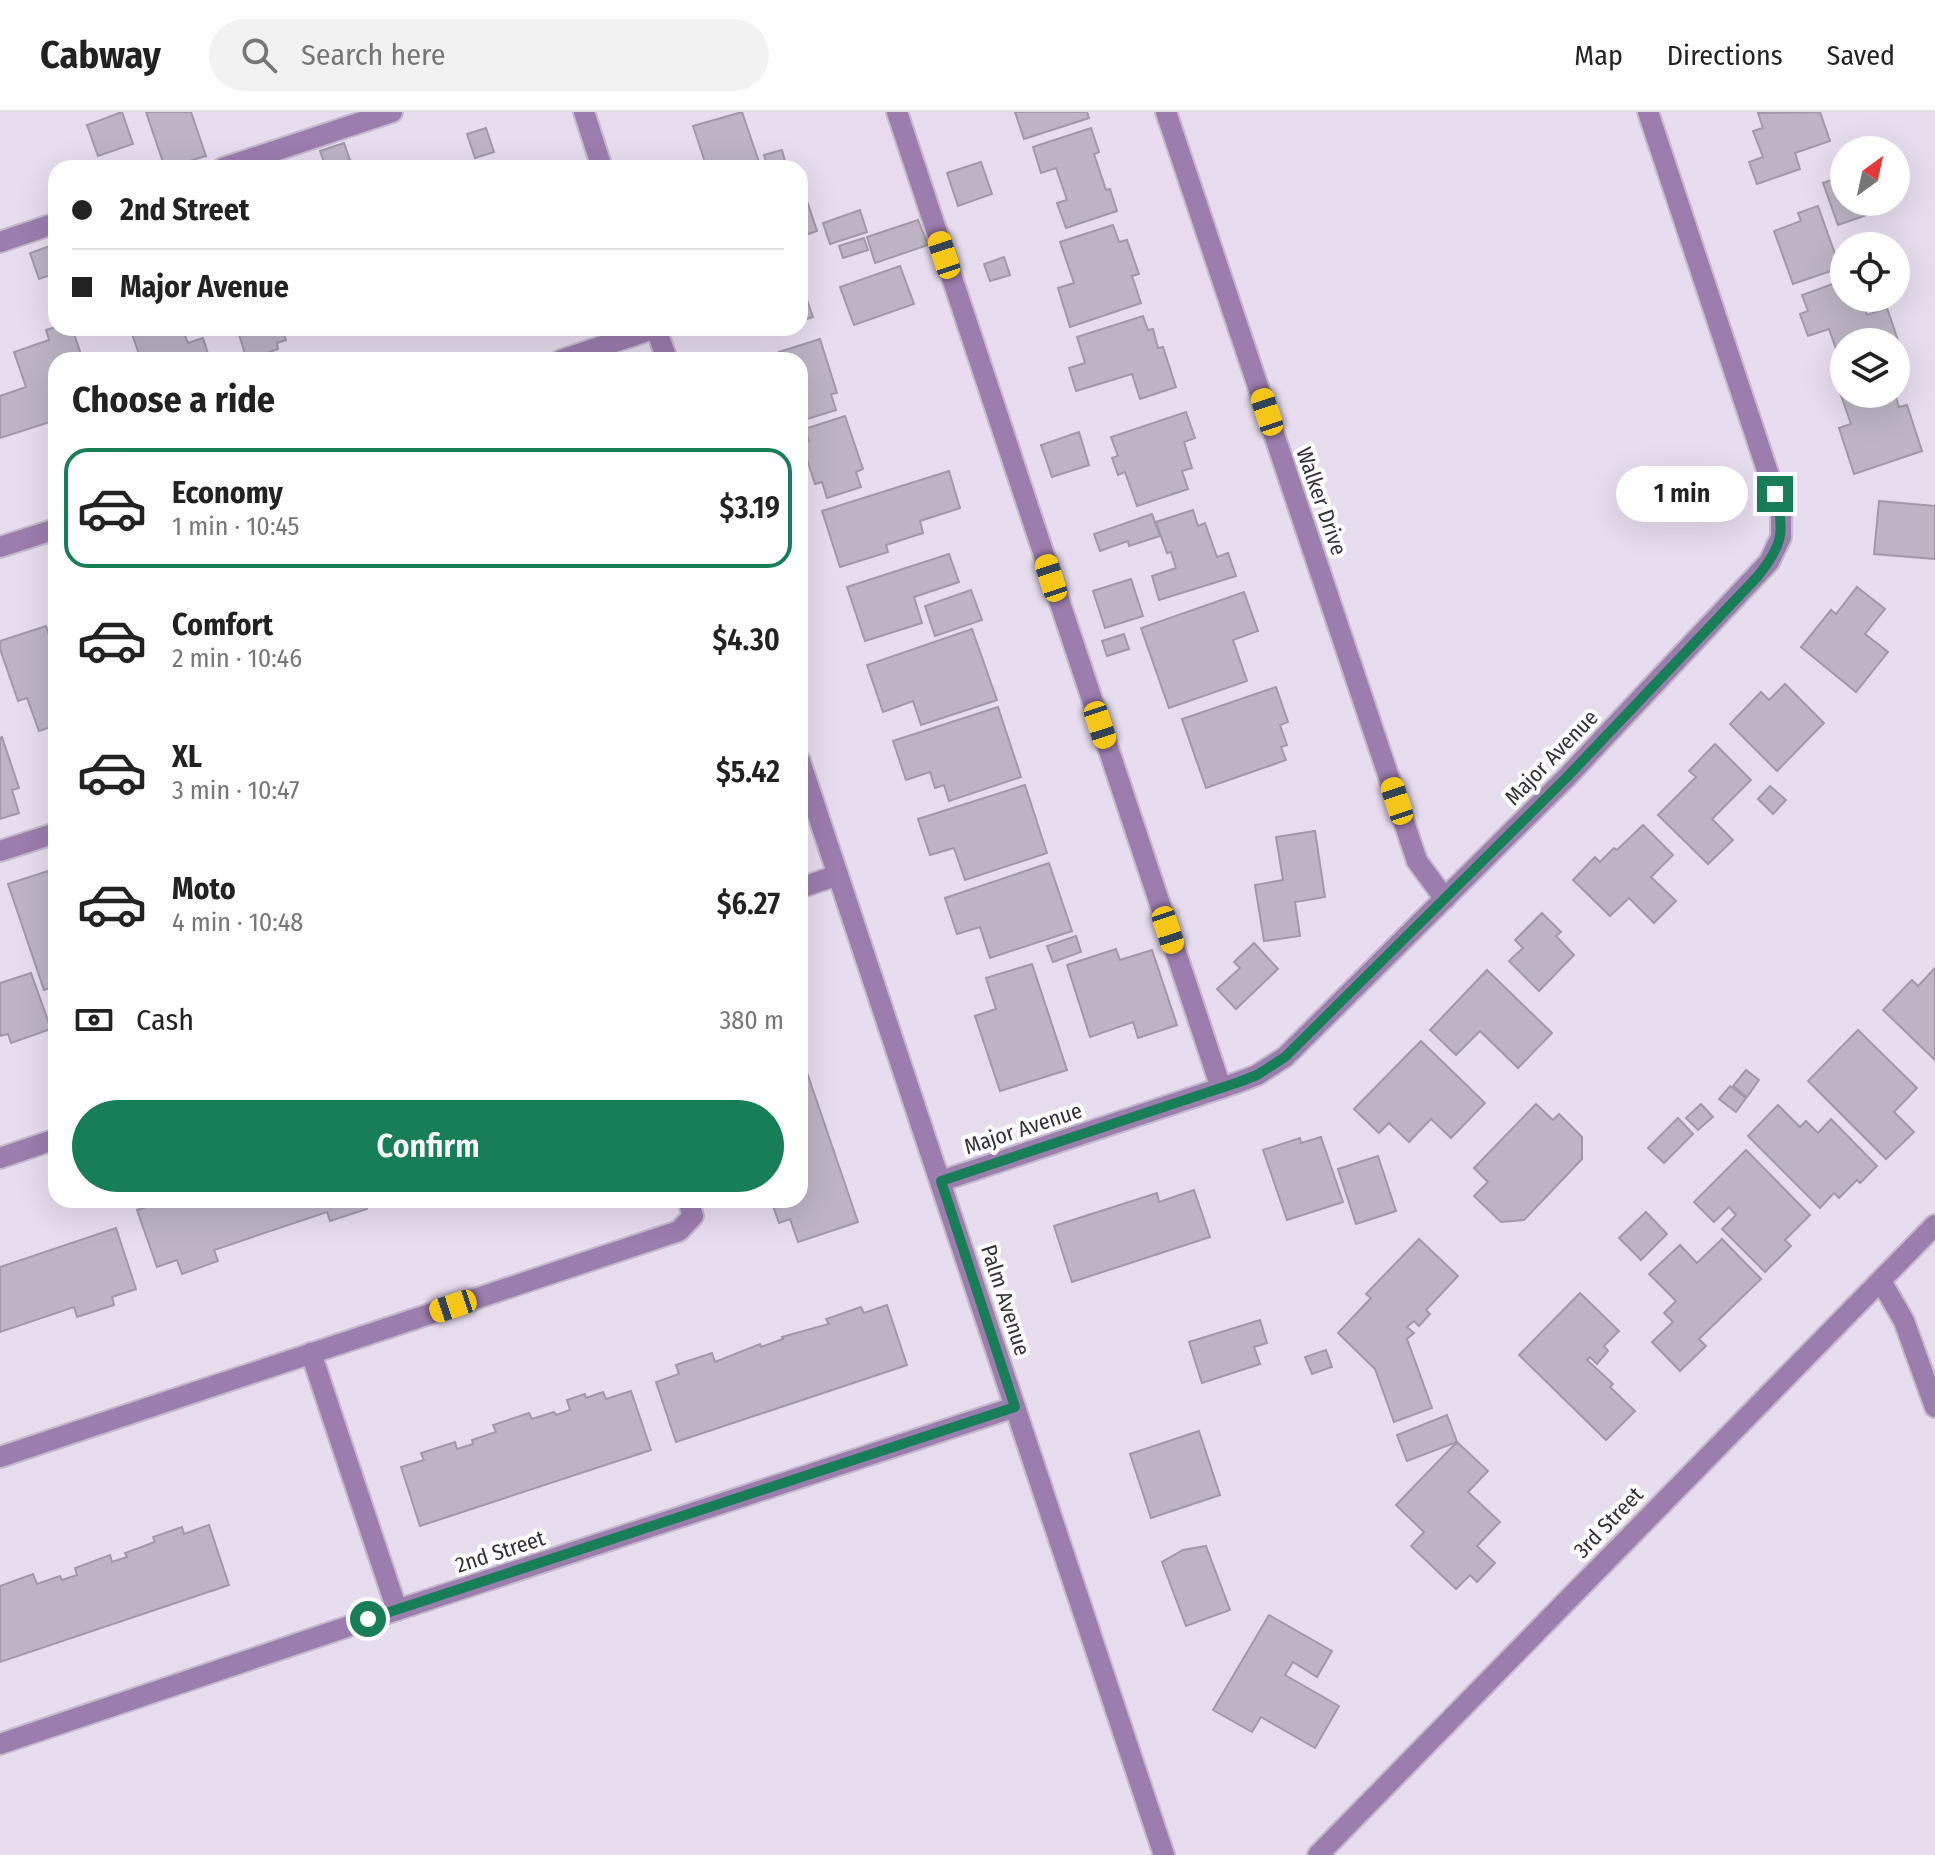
<!DOCTYPE html>
<html lang="en">
<head>
<meta charset="utf-8">
<style>
	:root { --surface:#fff; --page:#f2f2f2; --text:#222; --muted:#767676; --line:#e0e0e0; --accent:#177e58 }
	body { margin:0; font-family:"Fira Sans Condensed",sans-serif; background:var(--page); color:var(--text); height:100vh; display:flex; flex-direction:column; font-size:30px; white-space:nowrap }
	* { box-sizing:border-box; margin:0 }
	p { font-size:26px; color:var(--muted) }
	.icon { flex:none; width:44px; height:44px; fill:none; stroke:currentColor; stroke-width:2; stroke-linecap:round; stroke-linejoin:round }
	.map { position:relative; flex:1; overflow:hidden }
	.side { position:absolute; left:48px; top:240px; width:760px; height:856px; display:flex; flex-direction:column; background:var(--surface); border-radius:24px; box-shadow:0 8px 32px #0002 }
	.side>* { flex:none }
	.hud { position:absolute; left:48px; top:48px; width:760px; height:176px; border-radius:24px; box-shadow:0 8px 32px #0002; display:grid; align-content:center; height:176px; padding:0 24px; background:var(--surface) }
	.needle { width:52px; rotate:33deg }
	.buttons { position:absolute; left:1830px; top:24px; display:grid; gap:16px }
	.buttons a { display:grid; place-items:center; width:80px; height:80px; border-radius:50%; background:var(--surface); box-shadow:0 8px 32px #0002; font-size:40px }
	.end { position:absolute; width:36px; height:36px; margin:-18px; border:10px solid #177e58; background:#fff; box-shadow:0 0 0 4px #fff }
	.from { border-radius:50% }
	.bubble { position:absolute; height:56px; border-radius:28px; background:var(--surface); box-shadow:0 8px 32px #0002; font-size:26px; font-weight:600; line-height:56px; text-align:center }
	.car { position:absolute; width:24px; height:48px; margin:-24px -12px; border-radius:10px; box-shadow:0 0 6px 2px #0007; background:linear-gradient(#f5c518 24%,#345 0 40%,#f5c518 0 76%,#345 0 86%,#f5c518 0) }
	.hud b { display:flex; align-items:center; gap:28px; height:76px; font-size:30px }
	.hud b+b { border-top:2px solid var(--line) }
	.hud i { width:20px; height:20px; background:var(--text) }
	ul { padding:0; list-style:none }
	li { display:flex; align-items:center; gap:24px; height:120px; margin:0 16px 12px; padding:0 8px; border:4px solid transparent; border-radius:24px }
	li div { flex:1 }
	li b { display:block; font-size:30px }
	li em { font-style:normal; font-weight:600 }
	li.on { border-color:var(--accent) }
	li>.icon { width:72px; height:72px; stroke-width:1.5 }
	h2 { padding:0 24px; font-size:36px; line-height:96px }
	.pay { display:flex; align-items:center; gap:20px; height:88px; padding:0 24px; font-size:30px }
	.pay p { margin-inline-start:auto }
	.button { display:flex; gap:16px; margin-top:auto; padding:16px 24px }
	.button a { flex:1; height:92px; border-radius:48px; background:var(--accent); color:#fff; font-size:32px; font-weight:600; line-height:92px; text-align:center }
	header { display:flex; align-items:center; gap:48px; box-sizing:border-box; height:112px; padding:0 40px; background:var(--surface); border-bottom:2px solid var(--line) }
	header strong { font-size:38px }
	nav { display:flex; gap:44px; margin-inline-start:auto; font-size:28px }
	.search { width:560px; height:72px; background:var(--page); display:flex; align-items:center; gap:20px; box-sizing:border-box; padding:0 28px; border-radius:44px; color:var(--muted); font-size:30px }
	.map>svg:first-child { display:block }
</style>
</head>
<body>
<header>
<strong>Cabway</strong>
<div class="search"><svg class="icon" aria-label="search" viewBox="0 0 24 24"><circle cx="10" cy="10" r="6"/><path d="M15 15l6 6"/></svg>Search here</div>
<nav><a>Map</a><a>Directions</a><a>Saved</a></nav>
</header>
<div class="map">
<svg width="1935" height="1743" viewBox="0 0 1935 1743">
	<rect width="100%" height="100%" fill="#e8ddef"/>
	<g fill="#beb4c5" stroke="#a298a8" stroke-width="2">
		<polygon points="122,0 133,32 98,44 87,13"/>
		<polygon points="146,0 191,0 206,44 165,56"/>
		<polygon points="742,0 761,56 707,56 693,14"/>
		<polygon points="1015,0 1087,0 1089,6 1024,27"/>
		<polygon points="1820,0 1830,29 1795,41 1800,57 1757,72 1749,50 1763,45 1753,19 1763,16 1758,1"/>
		<polygon points="486,16 494,40 475,46 467,22"/>
		<polygon points="1091,16 1099,40 1094,42 1106,78 1110,77 1117,99 1066,116 1057,91 1067,88 1056,56 1041,61 1033,35"/>
		<polygon points="344,31 352,54 326,56 320,39"/>
		<polygon points="782,38 787,56 768,56 764,43"/>
		<polygon points="981,50 992,82 958,94 947,61"/>
		<polygon points="1844,64 1844,90 1866,90 1870,102 1838,113 1823,71"/>
		<polygon points="800,68 817,119 800,125"/>
		<polygon points="1818,94 1840,156 1793,172 1774,119 1801,109 1798,101"/>
		<polygon points="860,98 867,120 830,132 823,111"/>
		<polygon points="918,108 928,133 875,151 867,125"/>
		<polygon points="1113,113 1119,130 1127,128 1139,162 1132,164 1141,191 1070,215 1058,176 1074,171 1060,130"/>
		<polygon points="864,126 868,138 843,146 839,134"/>
		<polygon points="56,132 56,161 39,167 30,141"/>
		<polygon points="1004,145 1010,163 990,169 984,152"/>
		<polygon points="900,154 914,192 854,213 840,175"/>
		<polygon points="800,168 813,205 800,209"/>
		<polygon points="1844,168 1844,186 1861,186 1867,203 1887,196 1902,240 1896,242 1896,230 1844,230 1844,260 1829,217 1808,224 1800,202 1808,199 1802,183"/>
		<polygon points="1143,204 1148,218 1153,217 1158,236 1163,235 1176,275 1140,287 1132,262 1076,279 1069,256 1085,251 1077,225"/>
		<polygon points="56,215 72,216 83,248 56,248 56,308 0,326 0,284 26,275 14,240 49,228 46,218"/>
		<polygon points="130,216 182,216 188,231 203,226 210,248 167,248 166,244 153,248 141,248"/>
		<polygon points="237,216 282,216 286,228 277,231 278,237 247,248"/>
		<polygon points="820,227 837,281 831,282 836,298 801,309 800,248 782,248 779,240"/>
		<polygon points="1844,270 1844,282 1895,282 1899,295 1907,293 1922,339 1854,362 1839,316 1851,312 1837,272"/>
		<polygon points="1186,300 1195,326 1184,330 1192,356 1182,359 1188,377 1137,394 1125,360 1118,363 1112,346 1118,344 1111,325"/>
		<polygon points="845,304 863,357 856,360 861,375 827,386 822,370 815,372 802,332 809,329 805,317"/>
		<polygon points="1079,320 1089,353 1052,365 1041,333"/>
		<polygon points="949,359 960,396 920,409 923,421 886,433 888,440 840,455 822,399"/>
		<polygon points="1879,389 1935,394 1935,447 1874,442"/>
		<polygon points="1193,398 1198,414 1205,411 1217,445 1228,441 1236,464 1159,488 1152,464 1176,456 1171,440 1167,441 1156,410"/>
		<polygon points="1152,402 1160,424 1129,434 1128,429 1100,439 1094,422"/>
		<polygon points="949,442 959,470 914,485 922,511 865,529 847,475"/>
		<polygon points="1131,467 1143,504 1105,516 1093,479"/>
		<polygon points="1857,475 1885,497 1865,522 1888,540 1856,580 1801,535 1831,498 1836,502"/>
		<polygon points="971,478 982,508 935,524 925,494"/>
		<polygon points="1244,480 1258,519 1233,528 1247,569 1169,596 1141,516"/>
		<polygon points="46,514 56,544 56,613 39,619 27,586 18,589 0,537 0,529"/>
		<polygon points="972,517 997,588 921,613 913,589 883,600 867,553"/>
		<polygon points="1124,522 1129,537 1107,544 1102,529"/>
		<polygon points="1785,572 1824,611 1777,659 1730,612 1761,580 1769,588"/>
		<polygon points="1276,575 1288,610 1280,613 1287,633 1281,635 1286,648 1206,676 1182,607"/>
		<polygon points="998,595 1021,665 949,689 944,673 935,676 930,660 906,668 893,629"/>
		<polygon points="2,625 19,676 12,678 19,701 0,707 0,626"/>
		<polygon points="1715,632 1751,668 1712,707 1733,728 1708,752 1658,703 1696,665 1689,659"/>
		<polygon points="1025,673 1047,741 965,768 954,736 930,743 918,707"/>
		<polygon points="1770,674 1786,688 1773,702 1758,687"/>
		<polygon points="1643,713 1673,743 1651,765 1676,789 1654,811 1629,786 1610,804 1573,768 1595,745 1600,750 1614,736 1617,738"/>
		<polygon points="1315,719 1325,785 1295,790 1300,824 1264,829 1255,773 1283,768 1276,725"/>
		<polygon points="1049,751 1072,819 990,846 980,815 957,822 945,786"/>
		<polygon points="48,759 56,783 56,874 44,878 8,772"/>
		<polygon points="1542,801 1561,820 1556,824 1574,843 1539,879 1509,849 1523,836 1515,828"/>
		<polygon points="1076,824 1081,840 1053,850 1047,834"/>
		<polygon points="1254,831 1278,857 1236,897 1217,877 1240,856 1234,850"/>
		<polygon points="1116,837 1120,848 1152,838 1177,913 1138,926 1133,910 1090,925 1067,853"/>
		<polygon points="1032,852 1067,958 1000,979 975,904 996,897 986,866"/>
		<polygon points="1935,856 1935,948 1883,898 1912,868 1918,874"/>
		<polygon points="1487,858 1552,921 1518,956 1480,919 1456,943 1430,918"/>
		<polygon points="31,861 51,917 11,931 8,922 0,924 0,871"/>
		<polygon points="1858,918 1917,976 1894,1000 1914,1020 1886,1047 1808,969"/>
		<polygon points="1421,929 1485,991 1451,1026 1431,1007 1409,1030 1389,1011 1379,1021 1354,997"/>
		<polygon points="800,940 858,1110 798,1130 790,1107 779,1111 771,1088 800,1088"/>
		<polygon points="1746,958 1759,968 1747,985 1733,974"/>
		<polygon points="1730,974 1746,986 1736,1000 1719,987"/>
		<polygon points="1536,992 1553,1008 1559,1002 1582,1025 1582,1047 1524,1108 1501,1110 1474,1084 1488,1070 1474,1056"/>
		<polygon points="1701,992 1713,1005 1698,1018 1686,1006"/>
		<polygon points="1778,993 1800,1015 1806,1009 1818,1021 1831,1007 1877,1054 1860,1071 1857,1068 1839,1086 1834,1081 1820,1096 1748,1024"/>
		<polygon points="1678,1006 1693,1022 1664,1051 1648,1036"/>
		<polygon points="1321,1025 1343,1090 1287,1108 1263,1038 1300,1026 1301,1031"/>
		<polygon points="1746,1038 1810,1103 1785,1128 1791,1134 1765,1160 1722,1117 1736,1103 1729,1095 1714,1110 1694,1090"/>
		<polygon points="1378,1044 1396,1099 1356,1112 1338,1057"/>
		<polygon points="1194,1078 1210,1125 1072,1170 1054,1114 1157,1081 1159,1090"/>
		<polygon points="168,1088 369,1088 364,1090 367,1097 330,1109 327,1100 214,1138 218,1149 182,1162 177,1148 157,1155 137,1098"/>
		<polygon points="1646,1100 1667,1122 1641,1148 1619,1126"/>
		<polygon points="116,1116 136,1177 112,1185 114,1193 77,1205 74,1195 0,1220 0,1155"/>
		<polygon points="1419,1127 1458,1164 1426,1198 1430,1202 1419,1214 1414,1209 1407,1215 1414,1221 1407,1227 1432,1296 1394,1310 1375,1257 1338,1221 1371,1186 1366,1182"/>
		<polygon points="1722,1127 1761,1167 1699,1227 1706,1234 1680,1259 1652,1230 1673,1210 1664,1201 1676,1189 1649,1162 1680,1133 1697,1151"/>
		<polygon points="1580,1181 1619,1219 1604,1234 1608,1239 1597,1252 1590,1245 1587,1248 1613,1272 1610,1275 1635,1299 1606,1328 1519,1243"/>
		<polygon points="887,1193 907,1253 676,1330 656,1270 679,1262 676,1253 712,1241 715,1250 760,1232 761,1235 783,1227 782,1225 829,1212 826,1207 861,1195 864,1201"/>
		<polygon points="1260,1208 1267,1231 1254,1235 1260,1252 1202,1271 1189,1230"/>
		<polygon points="1326,1238 1332,1255 1312,1262 1305,1245"/>
		<polygon points="631,1279 651,1338 420,1414 401,1355 424,1348 421,1341 455,1330 457,1337 473,1332 472,1328 496,1320 493,1313 529,1301 532,1307 554,1300 556,1303 570,1298 567,1288 585,1282 586,1286 603,1280 606,1287"/>
		<polygon points="1447,1303 1457,1330 1407,1349 1397,1323"/>
		<polygon points="1199,1319 1220,1383 1151,1406 1130,1342"/>
		<polygon points="1457,1330 1488,1359 1468,1380 1500,1410 1477,1434 1495,1451 1477,1470 1470,1463 1456,1477 1411,1434 1424,1420 1396,1393"/>
		<polygon points="209,1413 229,1473 0,1550 0,1474 33,1462 37,1472 60,1464 62,1468 77,1463 75,1456 110,1443 112,1450 127,1445 125,1441 155,1430 153,1425 182,1415 184,1422"/>
		<polygon points="1206,1434 1230,1498 1186,1514 1162,1450 1183,1438"/>
		<polygon points="1269,1503 1332,1539 1317,1565 1293,1550 1285,1563 1339,1594 1315,1636 1261,1605 1252,1620 1213,1598"/>
	</g>
	<g fill="none" stroke-linecap="round" stroke-linejoin="round">
		<defs>
			<g id="minor">
				<polyline points="584,0 602,56"/>
				<polyline points="897,0 1221,976"/>
				<polyline points="1166,0 1417,749 1445,787"/>
				<polyline points="223,56 392,0"/>
				<polyline points="0,130 56,111"/>
				<polyline points="656,216 667,248"/>
				<polyline points="561,248 656,216"/>
				<polyline points="0,435 56,417"/>
				<polyline points="800,649 1164,1743"/>
				<polyline points="0,739 56,721"/>
				<polyline points="800,776 838,763"/>
				<polyline points="0,1046 56,1027"/>
				<polyline points="941,1069 1239,970 1257,963 1285,945 1567,665 1769,450 1781,425 1781,400 1648,0"/>
				<polyline points="1881,1169 1904,1209 1935,1295"/>
				<polyline points="311,1241 397,1498"/>
				<polyline points="0,1345 679,1119 693,1104 688,1088"/>
				<polyline points="0,1632 397,1498 1015,1295"/>
				<polyline points="1318,1743 1935,1113"/>
			</g>
		</defs>
		<use href="#minor" stroke="#c4baca" stroke-width="24"/>
		<use href="#minor" stroke="#9b7dae" stroke-width="20"/>
	</g>
	<g fill="none" stroke-linecap="round" stroke-linejoin="round">
		<path stroke="#177e58" stroke-width="10" d="M368 1507 1015 1295 941 1069 1239 970 1257 963 1285 945 1567 665 1757 465C1782 435 1786 419 1775 382"/>
	</g>
	<g text-anchor="middle" stroke-width="8" stroke-linejoin="round" paint-order="stroke">
		<g font-size="22" fill="#343037" stroke="#fff">
			<text transform="translate(1322 389) rotate(71)" y="8">Walker Drive</text>
			<text transform="translate(1551 645) rotate(-46)" y="8">Major Avenue</text>
			<text transform="translate(1023 1016) rotate(-18)" y="8">Major Avenue</text>
			<text transform="translate(1006 1188) rotate(72)" y="8">Palm Avenue</text>
			<text transform="translate(1608 1410) rotate(-46)" y="8">3rd Street</text>
			<text transform="translate(500 1439) rotate(-18)" y="8">2nd Street</text>
		</g>
	</g>
</svg>
<div class="buttons">
<a><svg class="needle" viewBox="-14 -14 28 28"><path d="M0-13l5 13h-10z" fill="#e53935"/><path d="M0 13l5-13h-10z" fill="#767676"/></svg></a>
<a><svg class="icon" aria-label="locate" viewBox="0 0 24 24"><circle cx="12" cy="12" r="6"/><path d="M12 2v4M12 18v4M2 12h4M18 12h4"/></svg></a>
<a><svg class="icon" aria-label="layers" viewBox="0 0 24 24"><path d="M12 4l9 5-9 5-9-5zM3 14l9 5 9-5"/></svg></a>
</div>
<i class="end from" style="left:368px;top:1507px"></i>
<i class="end" style="left:1775px;top:382px"></i>
<div class="bubble" style="left:1616px;top:354px;width:132px">1 min</div>
<i class="car" style="left:944px;top:143px;rotate:342deg"></i>
<i class="car" style="left:1267px;top:300px;rotate:342deg"></i>
<i class="car" style="left:1051px;top:466px;rotate:342deg"></i>
<i class="car" style="left:1100px;top:613px;rotate:162deg"></i>
<i class="car" style="left:1397px;top:689px;rotate:342deg"></i>
<i class="car" style="left:1168px;top:818px;rotate:162deg"></i>
<i class="car" style="left:453px;top:1194px;rotate:252deg"></i>
<div class="hud">
<b><i class="from"></i>2nd Street</b>
<b><i></i>Major Avenue</b>
</div>
<section class="side">
<h2>Choose a ride</h2>
<ul>
<li class="on"><svg class="icon" aria-label="car" viewBox="0 0 24 24"><path d="M5 17H2v-5l4-1 3-4h7l3 4 3 1v5h-3M9 17h6M6 11h13"/><circle cx="7" cy="17" r="2"/><circle cx="17" cy="17" r="2"/></svg><div><b>Economy</b><p>1 min · 10:45</p></div><em>$3.19</em></li>
<li><svg class="icon" aria-label="car" viewBox="0 0 24 24"><path d="M5 17H2v-5l4-1 3-4h7l3 4 3 1v5h-3M9 17h6M6 11h13"/><circle cx="7" cy="17" r="2"/><circle cx="17" cy="17" r="2"/></svg><div><b>Comfort</b><p>2 min · 10:46</p></div><em>$4.30</em></li>
<li><svg class="icon" aria-label="car" viewBox="0 0 24 24"><path d="M5 17H2v-5l4-1 3-4h7l3 4 3 1v5h-3M9 17h6M6 11h13"/><circle cx="7" cy="17" r="2"/><circle cx="17" cy="17" r="2"/></svg><div><b>XL</b><p>3 min · 10:47</p></div><em>$5.42</em></li>
<li><svg class="icon" aria-label="car" viewBox="0 0 24 24"><path d="M5 17H2v-5l4-1 3-4h7l3 4 3 1v5h-3M9 17h6M6 11h13"/><circle cx="7" cy="17" r="2"/><circle cx="17" cy="17" r="2"/></svg><div><b>Moto</b><p>4 min · 10:48</p></div><em>$6.27</em></li>
</ul>
<div class="pay"><svg class="icon" aria-label="cash" viewBox="0 0 24 24"><path d="M3 7h18v10H3z"/><circle cx="12" cy="12" r="2"/></svg>Cash<p>380 m</p></div>
<div class="button"><a>Confirm</a></div>
</section>
</div>
</body>
</html>
